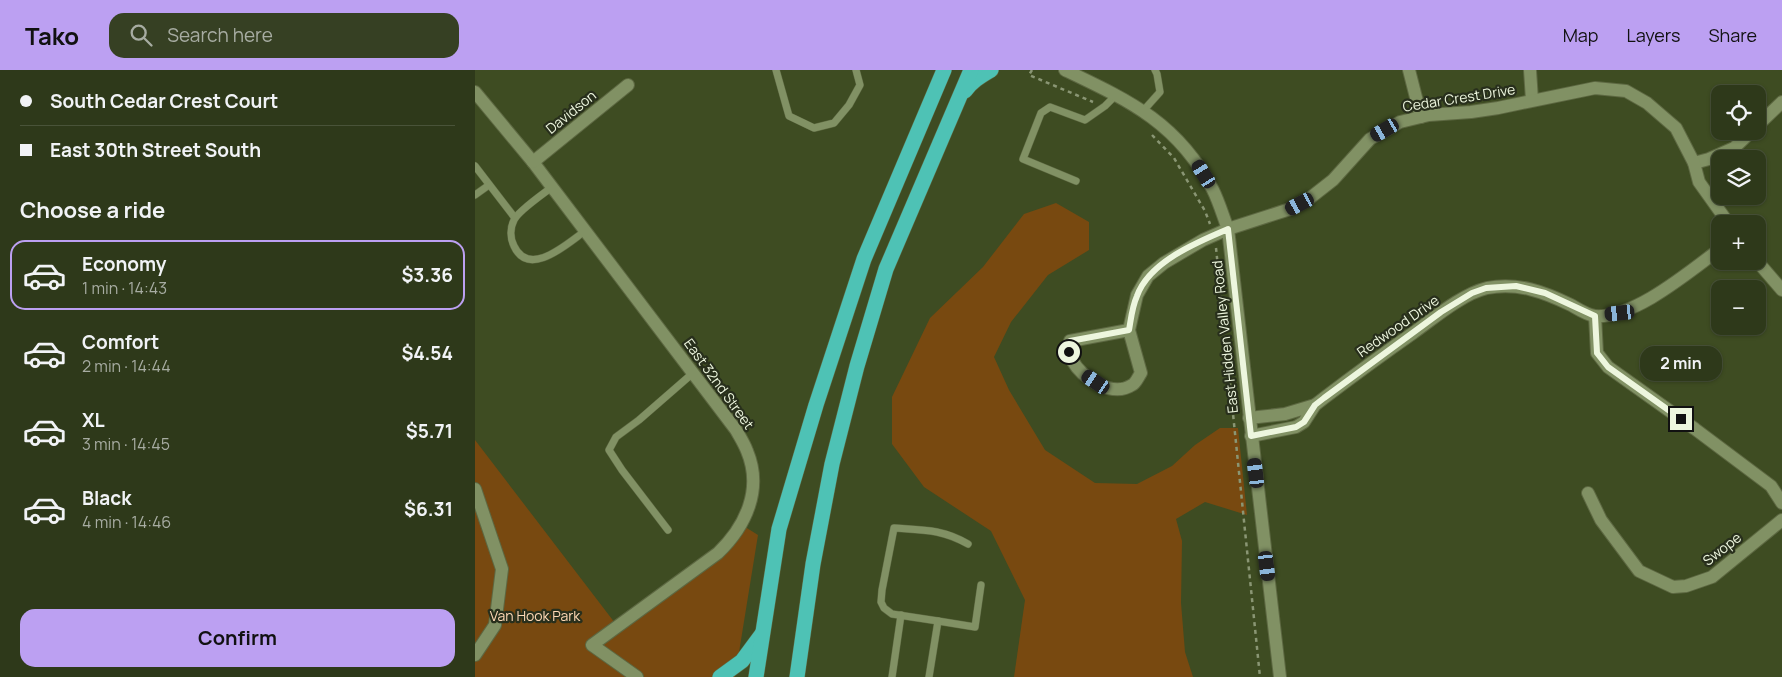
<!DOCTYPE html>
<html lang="en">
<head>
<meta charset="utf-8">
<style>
	:root { --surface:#2e391a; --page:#364023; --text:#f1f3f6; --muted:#a7aca2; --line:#495339; --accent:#bca0f2 }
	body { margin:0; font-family:Manrope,sans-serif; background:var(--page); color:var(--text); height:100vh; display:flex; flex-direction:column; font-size:19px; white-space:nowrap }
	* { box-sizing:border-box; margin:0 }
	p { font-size:16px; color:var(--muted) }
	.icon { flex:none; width:28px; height:28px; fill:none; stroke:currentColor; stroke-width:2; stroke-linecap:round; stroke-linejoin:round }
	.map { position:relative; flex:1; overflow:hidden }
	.panel { display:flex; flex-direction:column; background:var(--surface); width:475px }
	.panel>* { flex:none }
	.guide { display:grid; align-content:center; height:110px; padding:0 20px; background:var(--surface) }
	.buttons { position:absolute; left:1236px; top:15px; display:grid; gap:10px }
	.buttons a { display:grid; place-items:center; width:55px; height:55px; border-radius:10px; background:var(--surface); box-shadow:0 1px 4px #0004,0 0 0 1px var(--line); font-size:25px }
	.end { position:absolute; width:22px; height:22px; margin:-11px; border:6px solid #edf6de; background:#111; box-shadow:0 0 0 2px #111 }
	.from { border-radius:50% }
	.bubble { position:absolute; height:35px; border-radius:15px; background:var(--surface); box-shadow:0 1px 4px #0004,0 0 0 1px var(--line); font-size:16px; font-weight:700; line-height:35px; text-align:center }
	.car { position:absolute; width:15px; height:30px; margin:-15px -8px; border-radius:6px; box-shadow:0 0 4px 1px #0007; background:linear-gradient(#222 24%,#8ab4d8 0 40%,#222 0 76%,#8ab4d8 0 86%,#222 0) }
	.guide b { display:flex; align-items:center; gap:18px; height:48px; font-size:19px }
	.guide b+b { border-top:1px solid var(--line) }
	.guide i { width:12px; height:12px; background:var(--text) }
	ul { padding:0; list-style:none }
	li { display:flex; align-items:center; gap:15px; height:70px; margin:0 10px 8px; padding:0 10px; border:2px solid transparent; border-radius:15px }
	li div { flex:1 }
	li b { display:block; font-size:19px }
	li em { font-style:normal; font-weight:700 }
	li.active { border-color:var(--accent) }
	li>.icon { width:45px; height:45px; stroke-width:1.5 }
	h2 { padding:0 20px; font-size:22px; line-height:60px }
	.button { display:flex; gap:10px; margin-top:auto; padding:10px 20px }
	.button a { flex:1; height:58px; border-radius:15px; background:var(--accent); color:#111; font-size:20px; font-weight:700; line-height:58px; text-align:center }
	header { display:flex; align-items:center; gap:30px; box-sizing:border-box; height:70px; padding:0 25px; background:var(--accent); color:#111 }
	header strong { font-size:24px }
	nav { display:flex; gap:28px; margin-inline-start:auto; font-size:18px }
	.search { width:350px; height:45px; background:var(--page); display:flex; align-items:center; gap:12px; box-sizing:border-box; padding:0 18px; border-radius:15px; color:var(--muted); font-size:19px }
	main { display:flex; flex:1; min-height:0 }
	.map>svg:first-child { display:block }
</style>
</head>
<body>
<header>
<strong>Tako</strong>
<div class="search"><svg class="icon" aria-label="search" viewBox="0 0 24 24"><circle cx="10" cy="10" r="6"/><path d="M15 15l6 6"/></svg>Search here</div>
<nav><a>Map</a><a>Layers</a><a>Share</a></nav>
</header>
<main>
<section class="panel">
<div class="guide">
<b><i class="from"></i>South Cedar Crest Court</b>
<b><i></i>East 30th Street South</b>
</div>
<h2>Choose a ride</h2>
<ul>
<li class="active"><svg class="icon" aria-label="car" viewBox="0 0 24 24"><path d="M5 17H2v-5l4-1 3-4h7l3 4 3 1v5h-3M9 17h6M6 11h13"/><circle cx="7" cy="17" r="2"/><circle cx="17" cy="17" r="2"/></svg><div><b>Economy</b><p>1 min · 14:43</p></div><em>$3.36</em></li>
<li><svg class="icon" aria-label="car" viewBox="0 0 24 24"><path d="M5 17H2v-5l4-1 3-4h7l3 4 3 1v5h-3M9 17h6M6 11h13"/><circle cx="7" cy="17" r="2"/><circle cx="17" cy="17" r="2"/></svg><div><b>Comfort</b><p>2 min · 14:44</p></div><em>$4.54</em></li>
<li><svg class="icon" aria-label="car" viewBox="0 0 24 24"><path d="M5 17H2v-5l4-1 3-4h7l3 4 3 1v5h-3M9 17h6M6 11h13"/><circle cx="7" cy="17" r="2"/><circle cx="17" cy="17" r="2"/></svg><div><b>XL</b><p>3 min · 14:45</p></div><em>$5.71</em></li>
<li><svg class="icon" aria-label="car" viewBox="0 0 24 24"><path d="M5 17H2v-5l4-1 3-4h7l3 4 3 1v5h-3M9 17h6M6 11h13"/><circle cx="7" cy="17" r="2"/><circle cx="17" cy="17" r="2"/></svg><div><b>Black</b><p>4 min · 14:46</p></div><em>$6.31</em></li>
</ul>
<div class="button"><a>Confirm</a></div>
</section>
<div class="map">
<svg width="1307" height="607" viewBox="0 0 1307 607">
	<rect width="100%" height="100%" fill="#3e4c22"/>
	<g fill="#784910">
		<polygon points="581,133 614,152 614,180 573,205 536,252 519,287 534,320 570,380 620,413 662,414 697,396 720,375 745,358 763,358 772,445 730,432 701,449 707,471 706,533 710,582 718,607 539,607 550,530 516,461 449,417 417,374 417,327 455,248 508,197 549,144"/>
		<polygon points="0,370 143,557 243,483 267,455 283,465 260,607 0,607"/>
	</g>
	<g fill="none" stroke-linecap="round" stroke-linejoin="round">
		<defs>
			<g id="lane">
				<polyline points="301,0 314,46 339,58 359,53 374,35 385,15 381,0"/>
				<polyline points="668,41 685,22 682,4 680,0"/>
				<polyline points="0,96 40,148"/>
				<polyline points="601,111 548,89 566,43 575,37 610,50 630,36 641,25"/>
				<path d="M77 117C68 124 43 141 39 150 35 158 35 168 39 176 54 209 93 173 110 161"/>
				<polyline points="0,125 14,115"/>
				<polyline points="193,460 147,400 134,380 141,367 164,350 218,303"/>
				<polyline points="463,551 500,557 506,515"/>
				<polyline points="417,607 426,545"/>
				<path d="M454 607 463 551 417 544 409 538 406 532 407 520 419 458C448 460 467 459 493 474"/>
			</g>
			<g id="street">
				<polyline points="934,0 946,47"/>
				<polyline points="1055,0 1057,30"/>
				<path d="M0 22 58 92 261 360C265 367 269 373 272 381 288 419 271 456 243 483L117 575 162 607"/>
				<polyline points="1282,56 1307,32"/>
				<polyline points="58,92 153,15"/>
				<polyline points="1219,93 1234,89 1259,78 1277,61"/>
				<polyline points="1282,191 1307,220"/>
				<polyline points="1120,246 1122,283 1133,297 1220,359 1296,416 1307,433"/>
				<path d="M654 260 595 271C594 278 594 284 597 290 607 308 637 328 657 315 661 313 663 307 666 303L654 260 662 225 673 206 689 193 728 170 753 159 815 139 835 128 858 110 895 69 925 52 954 45 996 42 1023 38 1120 18 1151 21 1172 33 1201 58 1219 93 1224 112 1254 154"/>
				<polyline points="774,348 810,344 840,335"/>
				<path d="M776 366 821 357 829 352 840 335 849 328C878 306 908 284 938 263 959 248 987 224 1012 218 1043 212 1069 222 1096 235 1103 239 1112 245 1120 246 1159 249 1215 201 1245 179"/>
				<polyline points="0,419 27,499 20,555 0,585"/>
				<polyline points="1113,423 1126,450 1164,501 1198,517 1211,516 1237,507 1307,450"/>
			</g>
			<path id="secondary" d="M590 0C655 31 703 53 738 120 744 132 748 146 753 159L805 607"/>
			<g id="highway">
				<path d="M490 21C497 11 506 6 516 0"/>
				<polyline points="245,607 267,591 287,564"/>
				<polyline points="281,607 304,459 341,335 389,189 469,0"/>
				<polyline points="322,607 338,494 357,394 382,296 411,199 496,0"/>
			</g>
		</defs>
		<use href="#lane" stroke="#5d6842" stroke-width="8"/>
		<use href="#street" stroke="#5d6842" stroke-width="14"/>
		<use href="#secondary" stroke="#5d6842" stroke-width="14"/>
		<use href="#highway" stroke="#5d6842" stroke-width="16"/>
		<g stroke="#8a9674" stroke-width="2.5" stroke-dasharray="4 4" stroke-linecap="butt">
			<polyline points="557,0 554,5 618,32"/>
			<polyline points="677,65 699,88 730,141 735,154"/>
			<polyline points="741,178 785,607"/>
		</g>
		<use href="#lane" stroke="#819164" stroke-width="7"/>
		<use href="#street" stroke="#819164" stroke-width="12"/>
		<use href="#secondary" stroke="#819164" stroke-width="12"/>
		<use href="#highway" stroke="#4ec2b5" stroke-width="15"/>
	</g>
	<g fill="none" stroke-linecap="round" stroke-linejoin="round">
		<path stroke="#edf6de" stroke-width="6" d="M594 282 595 271 654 260C656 249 657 237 662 226 674 192 722 172 753 159L776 366 821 357 829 352 840 335 849 328 966 242 997 223 1011 218 1041 216 1070 223 1120 246 1122 283 1133 297 1206 349"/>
	</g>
	<g text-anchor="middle" stroke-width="4.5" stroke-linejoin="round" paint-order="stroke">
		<g font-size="14" fill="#edf6de" stroke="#282f1c">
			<text transform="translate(984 28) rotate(-9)" y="5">Cedar Crest Drive</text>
			<text transform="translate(96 42) rotate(-39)" y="5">Davidson</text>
			<text transform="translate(923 256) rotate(-35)" y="5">Redwood Drive</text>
			<text transform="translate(750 267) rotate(-96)" y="5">East Hidden Valley Road</text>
			<text transform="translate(244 314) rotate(54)" y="5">East 32nd Street</text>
			<text transform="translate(1247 479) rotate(-38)" y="5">Swope</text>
		</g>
		<g font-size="14" fill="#fed8b5" stroke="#282f1c">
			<text x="60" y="551">Van Hook Park</text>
		</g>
	</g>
</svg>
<div class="buttons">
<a><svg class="icon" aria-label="locate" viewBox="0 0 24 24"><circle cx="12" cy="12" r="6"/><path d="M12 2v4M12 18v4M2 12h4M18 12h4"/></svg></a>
<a><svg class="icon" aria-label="layers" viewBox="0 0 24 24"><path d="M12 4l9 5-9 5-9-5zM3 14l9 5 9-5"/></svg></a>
<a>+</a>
<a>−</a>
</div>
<i class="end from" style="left:594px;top:282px"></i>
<i class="end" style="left:1206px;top:349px"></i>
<div class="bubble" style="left:1165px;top:276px;width:82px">2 min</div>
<i class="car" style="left:910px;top:60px;rotate:240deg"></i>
<i class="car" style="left:729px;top:104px;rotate:328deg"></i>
<i class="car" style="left:825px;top:134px;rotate:242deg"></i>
<i class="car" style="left:1145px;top:243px;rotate:264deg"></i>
<i class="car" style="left:621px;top:312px;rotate:304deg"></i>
<i class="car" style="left:781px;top:403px;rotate:353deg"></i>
<i class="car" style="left:792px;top:496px;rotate:173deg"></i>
</div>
</main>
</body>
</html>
